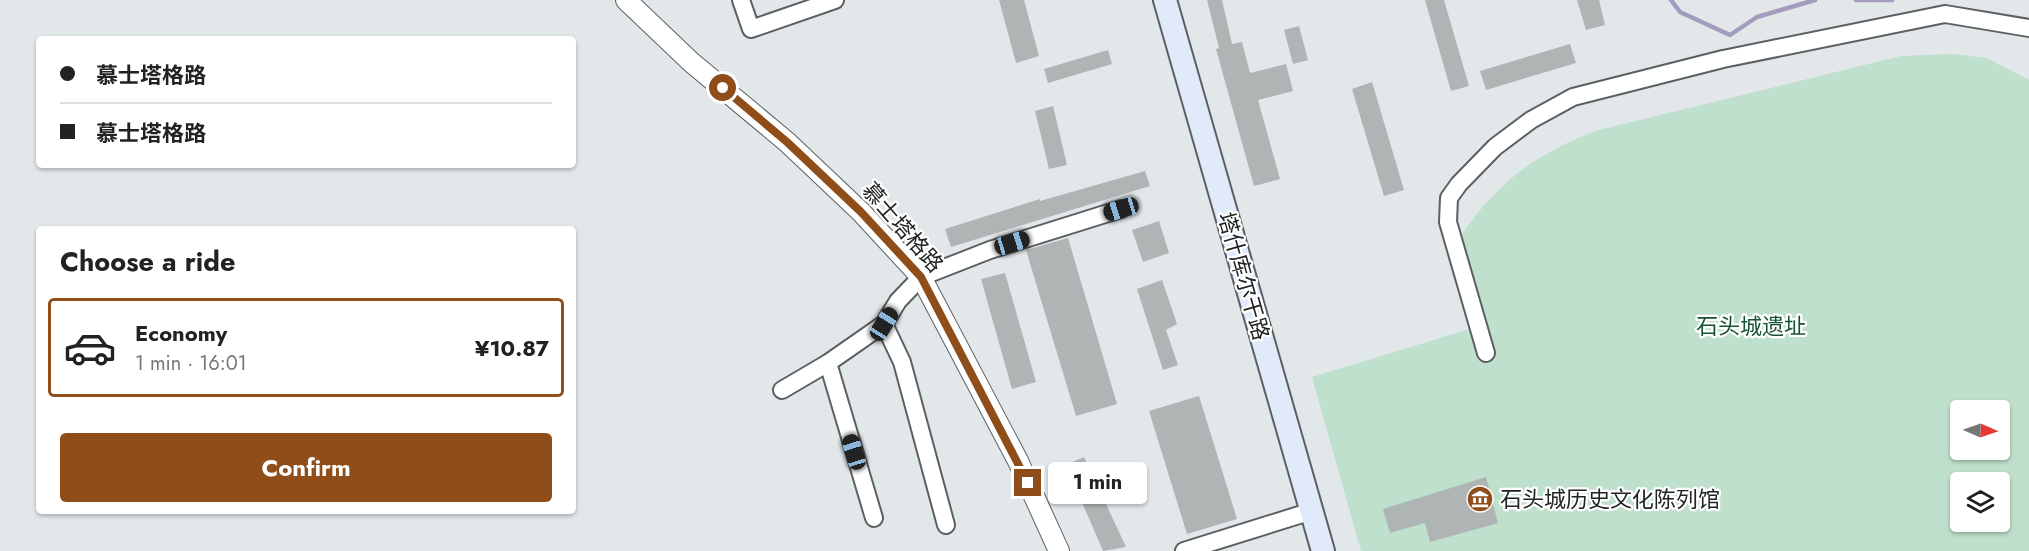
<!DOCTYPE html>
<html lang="en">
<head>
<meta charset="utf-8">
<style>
	:root { --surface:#fff; --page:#f2f2f2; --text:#222; --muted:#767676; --line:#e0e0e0; --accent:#8f4e19 }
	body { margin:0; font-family:Jost,"Noto Sans SC",sans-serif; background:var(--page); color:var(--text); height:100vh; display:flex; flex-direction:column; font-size:22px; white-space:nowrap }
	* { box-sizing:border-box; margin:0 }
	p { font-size:20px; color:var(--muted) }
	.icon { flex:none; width:33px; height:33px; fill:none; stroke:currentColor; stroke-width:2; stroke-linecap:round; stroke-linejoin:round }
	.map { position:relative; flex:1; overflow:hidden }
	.drawer { position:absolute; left:36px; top:226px; width:540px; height:288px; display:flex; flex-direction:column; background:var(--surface); border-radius:6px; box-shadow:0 2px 4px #0004 }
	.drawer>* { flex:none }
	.banner { position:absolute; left:36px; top:36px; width:540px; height:132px; border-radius:6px; box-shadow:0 2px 4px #0004; display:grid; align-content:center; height:132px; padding:0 24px; background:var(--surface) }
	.needle { width:39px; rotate:92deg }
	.tools { position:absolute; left:1950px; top:400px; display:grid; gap:12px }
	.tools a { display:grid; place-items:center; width:60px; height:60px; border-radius:6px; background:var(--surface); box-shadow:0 2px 4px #0004; font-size:30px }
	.end { position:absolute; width:27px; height:27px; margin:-14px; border:8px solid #8f4e19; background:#fff; box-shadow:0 0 0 3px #fff }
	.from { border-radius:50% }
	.bubble { position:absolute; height:42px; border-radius:6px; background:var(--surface); box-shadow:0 2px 4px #0004; font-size:20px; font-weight:700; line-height:42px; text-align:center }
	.car { position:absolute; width:18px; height:36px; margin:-18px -9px; border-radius:8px; box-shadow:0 0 4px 2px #0007; background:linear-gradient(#222 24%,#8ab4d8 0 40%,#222 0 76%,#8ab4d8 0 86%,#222 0) }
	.banner b { display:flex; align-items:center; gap:21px; height:57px; font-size:22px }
	.banner b+b { border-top:2px solid var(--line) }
	.banner i { width:15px; height:15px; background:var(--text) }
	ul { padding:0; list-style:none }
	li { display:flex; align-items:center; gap:18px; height:99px; margin:0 12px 9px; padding:0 12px; border:3px solid transparent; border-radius:6px }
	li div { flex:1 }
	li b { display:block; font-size:22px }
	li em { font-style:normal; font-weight:700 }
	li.on { border-color:var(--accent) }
	li>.icon { width:54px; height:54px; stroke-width:1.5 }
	h2 { padding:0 24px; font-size:27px; line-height:72px }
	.action { display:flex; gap:12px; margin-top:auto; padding:12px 24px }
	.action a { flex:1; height:69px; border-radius:6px; background:var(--accent); color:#fff; font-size:24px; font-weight:700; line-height:69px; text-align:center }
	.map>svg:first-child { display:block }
</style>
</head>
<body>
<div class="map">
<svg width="2029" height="551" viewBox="0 0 2029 551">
	<rect width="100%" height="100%" fill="#e2e7ea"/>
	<path fill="#bfe0cc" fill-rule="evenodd" d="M1952 54 1987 58 2029 80V551H1361L1312 377 1483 325 1467 273 1461 236C1497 182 1538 152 1599 130L1901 56ZM1960 411H2000V450H1960ZM1960 483H2000V522H1960Z"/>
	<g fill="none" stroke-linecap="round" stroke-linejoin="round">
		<g stroke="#a49cbc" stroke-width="4.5">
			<polyline points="1671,0 1680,12 1730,35 1757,17 1815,0"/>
			<polyline points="1856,0 1892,0"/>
		</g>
	</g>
	<g fill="#afb5b5">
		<polygon points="999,0 1024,0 1039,56 1016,63"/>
		<polygon points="1207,0 1222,0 1232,44 1242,42 1250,73 1286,64 1293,91 1258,100 1280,179 1254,186 1216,49 1219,48"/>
		<polygon points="1425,0 1444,0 1469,86 1451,91"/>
		<polygon points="1577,0 1599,0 1605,25 1586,30"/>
		<polygon points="1299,26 1308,60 1293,64 1284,30"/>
		<polygon points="1570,44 1576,63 1486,90 1480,71"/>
		<polygon points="1108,50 1112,64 1048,83 1044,69"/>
		<polygon points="1372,82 1404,190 1384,196 1352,89"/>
		<polygon points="1053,106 1067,165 1049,169 1035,111"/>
		<polygon points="1145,171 1150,186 951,247 945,229 1040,199 1040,201"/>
		<polygon points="1159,221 1169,253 1143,262 1132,230"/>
		<polygon points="1068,238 1117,404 1076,416 1026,250"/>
		<polygon points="1005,273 1036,382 1012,389 981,279"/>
		<polygon points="1162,280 1177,324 1166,330 1178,365 1163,370 1137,289"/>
		<polygon points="1199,396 1237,519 1187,534 1149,411"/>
		<polygon points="1084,457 1126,547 1103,551 1066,465"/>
		<polygon points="1486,477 1498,523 1430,542 1425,523 1390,533 1383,509"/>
	</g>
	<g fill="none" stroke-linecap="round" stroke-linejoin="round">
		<defs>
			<g id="minor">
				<polyline points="741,0 751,29 835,0"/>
				<polyline points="884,324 902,362 946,525"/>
				<polyline points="1486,353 1448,222 1449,198 1459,184 1495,147 1531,120 1573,97 1723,59 1945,14 2029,28"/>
				<polyline points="828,363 874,518"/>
				<polyline points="782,390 828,363 884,324 898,301 921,277 990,250 1121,209"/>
				<polyline points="1184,551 1312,511"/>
			</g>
			<polyline id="tertiary" points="626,0 691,62 787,142 861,212 921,277 1018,461 1059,551"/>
			<polyline id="secondary" points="1165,0 1323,551"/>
		</defs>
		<use href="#minor" stroke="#5b6062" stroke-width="20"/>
		<use href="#tertiary" stroke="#5b6062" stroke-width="22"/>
		<use href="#secondary" stroke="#5b6062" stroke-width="26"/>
		<use href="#minor" stroke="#fff" stroke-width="16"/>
		<use href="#tertiary" stroke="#fff" stroke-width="20"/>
		<use href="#secondary" stroke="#e1eafb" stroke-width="22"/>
	</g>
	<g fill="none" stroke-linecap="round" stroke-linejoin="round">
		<polyline stroke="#8f4e19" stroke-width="8" points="723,88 787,142 861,212 921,277 1028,483"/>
	</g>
	<defs>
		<symbol id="museum-disc" viewBox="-11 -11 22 22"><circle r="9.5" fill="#8f4e19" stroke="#fff"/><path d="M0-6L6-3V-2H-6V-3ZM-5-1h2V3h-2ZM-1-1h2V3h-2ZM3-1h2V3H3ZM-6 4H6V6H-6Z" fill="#fff"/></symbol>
	</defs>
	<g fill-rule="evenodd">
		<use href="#museum-disc" x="1465" y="484" width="30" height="30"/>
	</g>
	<g text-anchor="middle" stroke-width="4.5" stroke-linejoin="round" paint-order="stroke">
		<g font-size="22" fill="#212323" stroke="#fff">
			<text transform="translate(903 227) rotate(49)" y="8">慕士塔格路</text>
			<text transform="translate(1244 276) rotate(74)" y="8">塔什库尔干路</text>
		</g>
		<g font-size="22" fill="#175236" stroke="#fff">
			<text x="1751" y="334">石头城遗址</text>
		</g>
		<g font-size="22" fill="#212323" stroke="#fff" text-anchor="start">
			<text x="1500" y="507">石头城历史文化陈列馆</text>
		</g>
	</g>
</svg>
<div class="tools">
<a><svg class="needle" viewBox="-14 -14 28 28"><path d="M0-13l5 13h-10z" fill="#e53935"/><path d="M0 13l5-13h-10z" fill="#767676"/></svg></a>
<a><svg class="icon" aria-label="layers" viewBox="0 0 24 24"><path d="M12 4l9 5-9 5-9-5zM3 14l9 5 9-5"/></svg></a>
</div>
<i class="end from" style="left:723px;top:88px"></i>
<i class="end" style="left:1028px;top:483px"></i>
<div class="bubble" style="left:1048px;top:462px;width:99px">1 min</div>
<i class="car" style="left:1121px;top:209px;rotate:253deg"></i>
<i class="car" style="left:1012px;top:243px;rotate:73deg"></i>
<i class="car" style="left:884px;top:324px;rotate:32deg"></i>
<i class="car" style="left:854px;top:452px;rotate:343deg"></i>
<div class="banner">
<b><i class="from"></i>慕士塔格路</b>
<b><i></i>慕士塔格路</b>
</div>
<section class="drawer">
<h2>Choose a ride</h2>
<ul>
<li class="on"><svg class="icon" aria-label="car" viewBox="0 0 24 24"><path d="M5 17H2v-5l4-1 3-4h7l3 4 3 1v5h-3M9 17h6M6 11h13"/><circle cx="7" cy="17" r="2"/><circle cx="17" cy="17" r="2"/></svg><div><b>Economy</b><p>1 min · 16:01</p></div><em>¥10.87</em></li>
</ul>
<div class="action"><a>Confirm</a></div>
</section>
</div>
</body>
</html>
